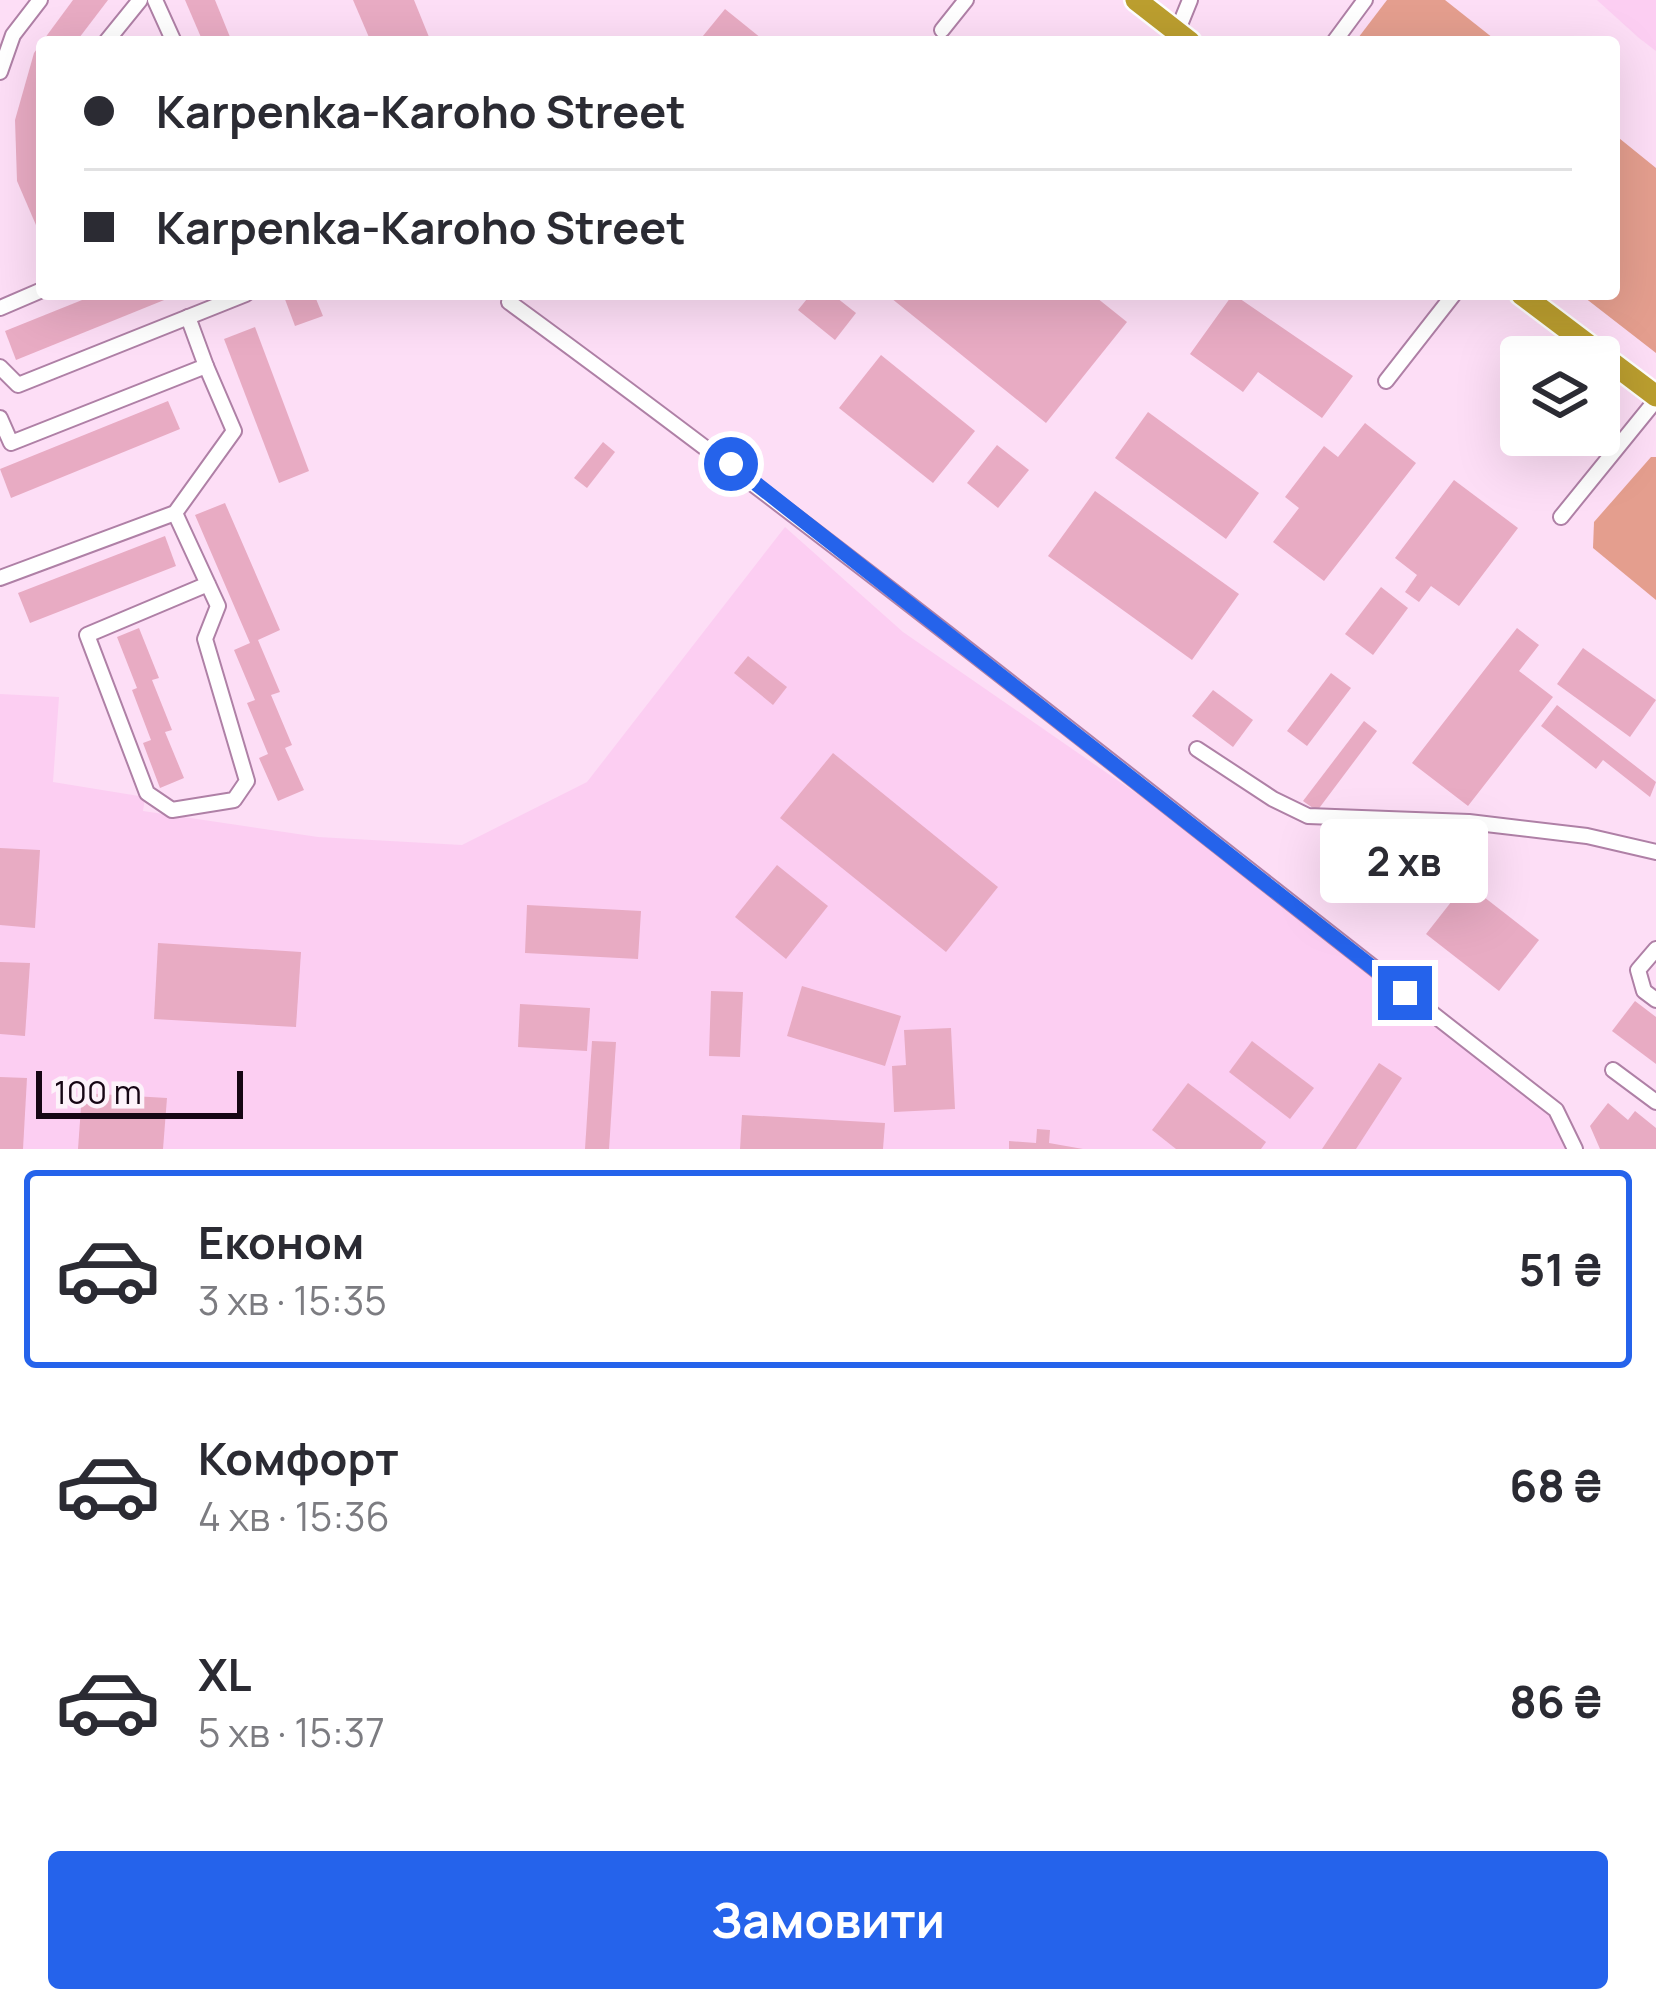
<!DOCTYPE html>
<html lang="uk">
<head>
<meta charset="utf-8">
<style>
	:root { --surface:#fff; --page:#f7f7f7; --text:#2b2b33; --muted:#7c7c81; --line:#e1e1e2; --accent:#2563eb }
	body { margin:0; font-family:Manrope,sans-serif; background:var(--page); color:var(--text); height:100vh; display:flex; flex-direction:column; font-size:45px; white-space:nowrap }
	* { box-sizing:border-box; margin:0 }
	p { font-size:39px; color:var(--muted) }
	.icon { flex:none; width:66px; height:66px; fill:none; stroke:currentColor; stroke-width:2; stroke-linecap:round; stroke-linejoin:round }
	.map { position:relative; height:1149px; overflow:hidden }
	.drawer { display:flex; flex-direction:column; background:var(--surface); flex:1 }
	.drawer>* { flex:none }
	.hud { position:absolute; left:36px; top:36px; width:1584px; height:264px; border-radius:12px; box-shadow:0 12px 48px #0002; display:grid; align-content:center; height:264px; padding:0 48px; background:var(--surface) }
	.fabs { position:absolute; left:1500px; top:336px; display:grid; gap:24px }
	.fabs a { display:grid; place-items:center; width:120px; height:120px; border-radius:12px; background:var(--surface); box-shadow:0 12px 48px #0002; font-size:60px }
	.scale { position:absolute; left:36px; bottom:30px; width:207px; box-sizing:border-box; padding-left:12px; border:6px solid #160614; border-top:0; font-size:33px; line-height:42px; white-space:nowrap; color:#160614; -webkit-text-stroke:9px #fdf2fa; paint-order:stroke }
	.end { position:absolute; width:54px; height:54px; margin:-27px; border:15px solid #2563eb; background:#fff; box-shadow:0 0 0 6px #fff }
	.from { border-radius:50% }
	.bubble { position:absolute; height:84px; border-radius:12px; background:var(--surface); box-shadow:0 12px 48px #0002; font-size:39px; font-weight:700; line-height:84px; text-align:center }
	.hud b { display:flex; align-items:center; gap:42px; height:114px; font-size:45px }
	.hud b+b { border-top:3px solid var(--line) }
	.hud i { width:30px; height:30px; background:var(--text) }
	ul { padding:21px 0 0; list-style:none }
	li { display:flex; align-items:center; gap:36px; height:198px; margin:0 24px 18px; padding:0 24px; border:6px solid transparent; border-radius:12px }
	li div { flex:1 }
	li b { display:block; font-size:45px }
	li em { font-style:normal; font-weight:700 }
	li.on { border-color:var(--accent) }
	li>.icon { width:108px; height:108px; stroke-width:1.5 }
	.cta { display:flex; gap:24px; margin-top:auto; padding:24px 48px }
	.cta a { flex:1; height:138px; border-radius:12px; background:var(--accent); color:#fff; font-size:48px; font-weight:700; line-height:138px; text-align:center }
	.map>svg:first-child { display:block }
</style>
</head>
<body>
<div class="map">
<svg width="1656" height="1149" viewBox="0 0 1656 1149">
	<rect width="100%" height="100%" fill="#fddef6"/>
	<g fill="#fccef2">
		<polygon points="1597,0 1656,0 1656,51 1639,38"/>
		<polygon points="785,527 903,632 1285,896 1545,1099 1571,1149 0,1149 0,694 59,697 53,782 145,797 143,811 318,837 462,845 587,782"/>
	</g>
	<g fill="#e49e8e">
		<polygon points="1387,0 1445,0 1498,42 1355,42"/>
		<polygon points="1614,134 1656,168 1656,353 1580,294 1614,294"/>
		<polygon points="1651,457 1656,457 1656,600 1593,548 1594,522"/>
	</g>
	<g fill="#e8abc3">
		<polygon points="73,0 108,0 76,42 42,42"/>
		<polygon points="185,0 215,0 232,42 203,42"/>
		<polygon points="353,0 414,0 431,42 371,42"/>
		<polygon points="725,9 766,42 698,42"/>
		<polygon points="42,42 42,239 17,181 15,120 34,53"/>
		<polygon points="97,294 179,294 16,360 5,331"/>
		<polygon points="283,294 314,294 323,316 295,326"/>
		<polygon points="811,294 832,294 856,313 835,340 798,310"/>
		<polygon points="886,294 1092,294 1127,322 1046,423"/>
		<polygon points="1233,294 1353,376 1322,418 1258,372 1243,392 1190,354"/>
		<polygon points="255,327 309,471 279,483 224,339"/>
		<polygon points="881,355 975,431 933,483 839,408"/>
		<polygon points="168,401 180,429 11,498 0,469"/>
		<polygon points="1148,412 1259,493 1226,539 1115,458"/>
		<polygon points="1365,423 1416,463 1324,581 1273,542 1299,508 1285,497 1324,446 1338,457"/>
		<polygon points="603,442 615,452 587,488 574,478"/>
		<polygon points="997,445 1029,470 998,508 967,483"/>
		<polygon points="1454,480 1518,528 1459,606 1431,586 1419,602 1405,592 1417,575 1395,558"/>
		<polygon points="1095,491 1239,594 1192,660 1048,556"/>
		<polygon points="225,503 280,630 258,640 280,692 271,695 292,745 285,748 304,790 278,801 259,758 268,754 247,703 255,700 234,650 250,643 195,515"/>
		<polygon points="165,536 176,566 30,623 18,593"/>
		<polygon points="1381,587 1408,608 1373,655 1345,634"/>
		<polygon points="139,628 159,678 152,680 172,730 165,732 184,778 160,788 143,743 151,740 132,690 137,688 117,637"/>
		<polygon points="1517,628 1539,645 1519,671 1553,697 1468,806 1412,763"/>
		<polygon points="1583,648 1656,700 1630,737 1557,684"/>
		<polygon points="748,656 787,687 773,705 734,673"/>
		<polygon points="1331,673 1351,688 1307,746 1287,731"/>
		<polygon points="1213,690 1253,720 1233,747 1192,716"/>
		<polygon points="1557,705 1656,782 1650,797 1603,760 1596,769 1541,726"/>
		<polygon points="1364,721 1377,731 1317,811 1303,801"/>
		<polygon points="833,753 998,887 946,952 780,818"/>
		<polygon points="0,848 40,850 35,928 0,925"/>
		<polygon points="777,865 828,906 786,959 735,917"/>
		<polygon points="1466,883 1539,940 1499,991 1426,934"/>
		<polygon points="527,905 641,911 638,959 525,953"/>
		<polygon points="158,943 301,952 296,1027 154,1019"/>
		<polygon points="0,962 30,963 25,1036 0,1034"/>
		<polygon points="802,986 901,1016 885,1066 787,1036"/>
		<polygon points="711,991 743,992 740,1057 709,1056"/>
		<polygon points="1635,1001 1656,1017 1656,1064 1612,1031"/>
		<polygon points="520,1004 590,1008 587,1051 518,1047"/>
		<polygon points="951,1028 955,1109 894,1112 892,1066 906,1065 904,1030"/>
		<polygon points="592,1041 616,1042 609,1149 585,1149"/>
		<polygon points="1252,1041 1314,1088 1290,1119 1229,1072"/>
		<polygon points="1379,1063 1402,1078 1356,1149 1322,1149"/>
		<polygon points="0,1077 27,1078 23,1149 0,1149"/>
		<polygon points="1188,1083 1266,1142 1261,1149 1176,1149 1152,1130"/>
		<polygon points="82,1093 167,1098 163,1149 78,1149"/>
		<polygon points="1608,1103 1628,1120 1635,1111 1656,1128 1656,1149 1600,1149 1590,1126"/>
		<polygon points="742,1115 885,1123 883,1149 740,1149"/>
		<polygon points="1037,1129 1050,1130 1049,1143 1083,1149 1009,1149 1009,1141 1036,1143"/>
	</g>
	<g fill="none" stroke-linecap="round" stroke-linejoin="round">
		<defs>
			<g id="minor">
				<polyline points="155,0 174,42"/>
				<polyline points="942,30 966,0"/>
				<polyline points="1177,32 1190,0"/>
				<polyline points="106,42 140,0"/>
				<polyline points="1334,42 1365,0"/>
				<polyline points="0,72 13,35 40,0"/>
				<path d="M509 302C865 562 1208 840 1556 1110L1575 1149"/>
				<polyline points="0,308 42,290"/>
				<polyline points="0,367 18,385 246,294"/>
				<polyline points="1386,381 1454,294"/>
				<polyline points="0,418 11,443 206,366 188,317"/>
				<polyline points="175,513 218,606 205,639 247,781 234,800 172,810 147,793 87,635 208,584"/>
				<polyline points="1561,517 1656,400"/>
				<polyline points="0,578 175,513 234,431 206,366"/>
				<polyline points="1197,749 1273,799 1308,816 1469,822 1587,836 1656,852"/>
				<polyline points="1656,949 1638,970 1644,991 1656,1000"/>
				<polyline points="1613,1070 1656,1102"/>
			</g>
			<g id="highway">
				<polyline points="1136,0 1190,42"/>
				<polyline points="1521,294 1656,396"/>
			</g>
		</defs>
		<use href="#minor" stroke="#af80a6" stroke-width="18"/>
		<use href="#highway" stroke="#fff" stroke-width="26"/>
		<use href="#minor" stroke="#fff" stroke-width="14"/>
		<use href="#highway" stroke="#bb9e2f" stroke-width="21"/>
	</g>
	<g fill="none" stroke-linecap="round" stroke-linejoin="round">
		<polyline stroke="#2563eb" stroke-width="15" points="731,464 1405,993"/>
	</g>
</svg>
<div class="fabs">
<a><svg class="icon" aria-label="layers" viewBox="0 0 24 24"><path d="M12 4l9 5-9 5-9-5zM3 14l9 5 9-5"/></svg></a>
</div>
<div class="scale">100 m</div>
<i class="end from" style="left:731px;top:464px"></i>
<i class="end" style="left:1405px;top:993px"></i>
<div class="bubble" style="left:1320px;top:819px;width:168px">2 хв</div>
<div class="hud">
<b><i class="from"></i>Karpenka-Karoho Street</b>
<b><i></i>Karpenka-Karoho Street</b>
</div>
</div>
<section class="drawer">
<ul>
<li class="on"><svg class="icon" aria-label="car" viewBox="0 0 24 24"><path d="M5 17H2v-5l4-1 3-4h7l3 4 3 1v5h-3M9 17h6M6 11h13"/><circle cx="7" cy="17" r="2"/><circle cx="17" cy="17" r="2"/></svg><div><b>Економ</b><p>3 хв · 15:35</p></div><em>51 ₴</em></li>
<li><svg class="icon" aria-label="car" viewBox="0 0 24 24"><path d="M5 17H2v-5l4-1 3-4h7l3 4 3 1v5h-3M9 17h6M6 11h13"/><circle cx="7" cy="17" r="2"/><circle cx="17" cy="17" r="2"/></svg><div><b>Комфорт</b><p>4 хв · 15:36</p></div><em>68 ₴</em></li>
<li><svg class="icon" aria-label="car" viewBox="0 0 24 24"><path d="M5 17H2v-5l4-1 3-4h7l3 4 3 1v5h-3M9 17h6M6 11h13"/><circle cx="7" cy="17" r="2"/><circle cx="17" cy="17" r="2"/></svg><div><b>XL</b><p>5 хв · 15:37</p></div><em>86 ₴</em></li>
</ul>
<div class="cta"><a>Замовити</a></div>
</section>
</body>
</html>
